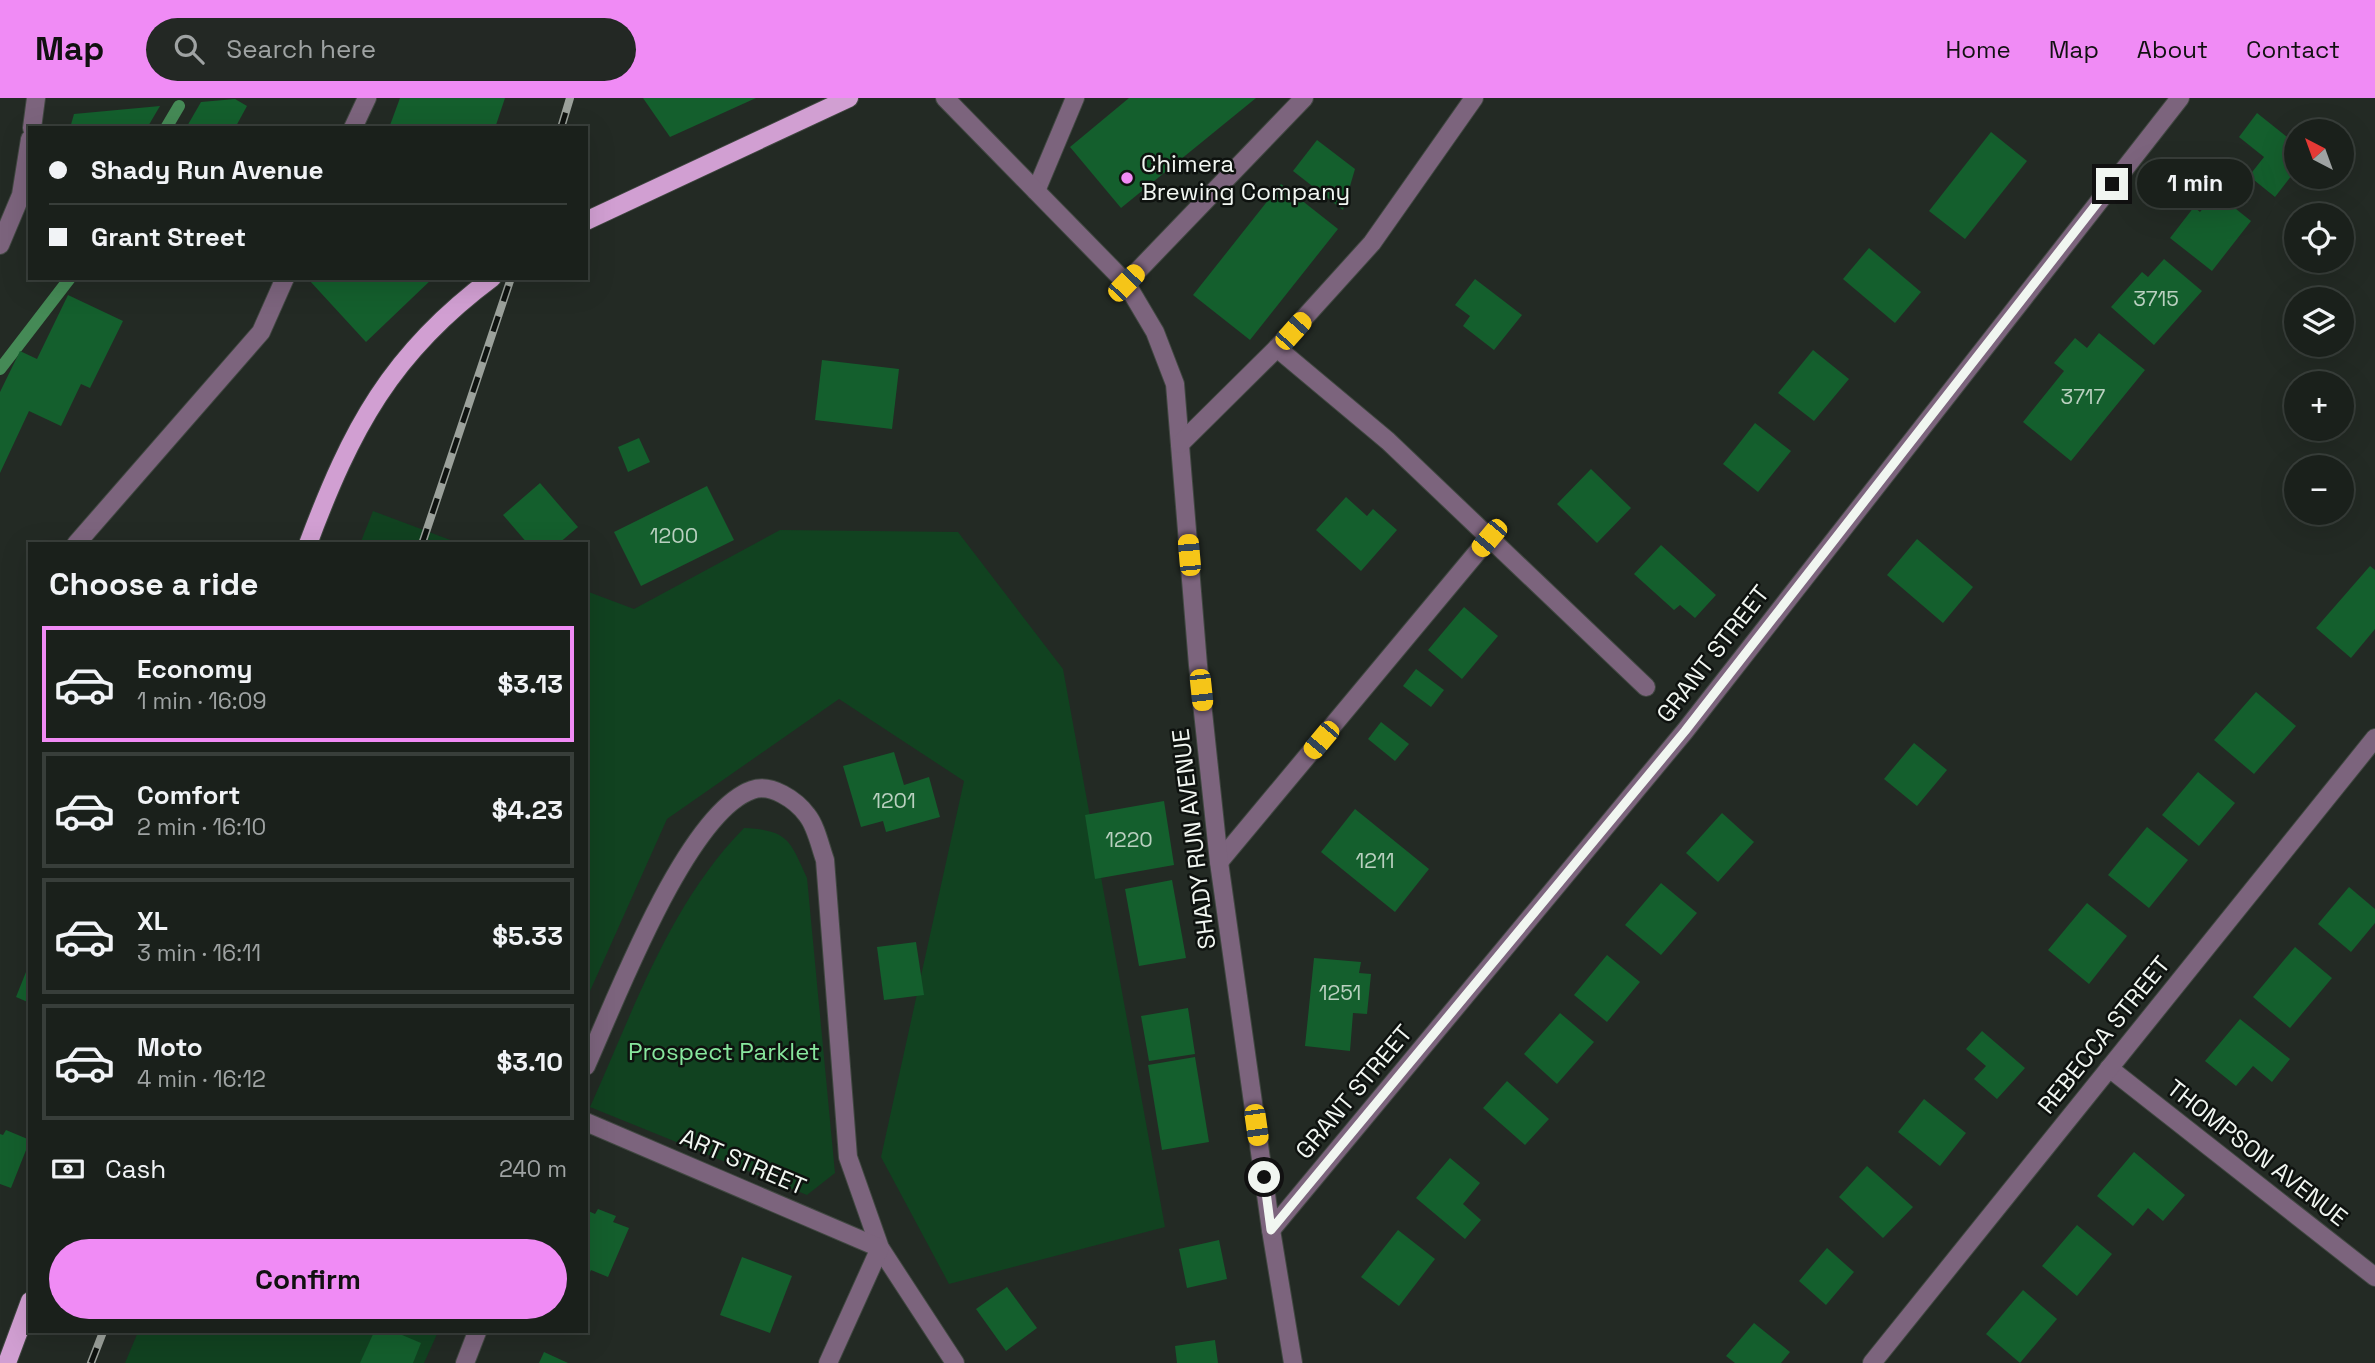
<!DOCTYPE html>
<html lang="en">
<head>
<meta charset="utf-8">
<style>
	:root { --surface:#1a201b; --page:#232824; --text:#f1f3f6; --muted:#9fa3a3; --line:#383e3a; --accent:#f08bf5 }
	body { margin:0; font-family:"Space Grotesk",sans-serif; background:var(--page); color:var(--text); height:100vh; display:flex; flex-direction:column; font-size:26px; white-space:nowrap }
	* { box-sizing:border-box; margin:0 }
	p { font-size:23px; color:var(--muted) }
	.icon { flex:none; width:38px; height:38px; fill:none; stroke:currentColor; stroke-width:2; stroke-linecap:round; stroke-linejoin:round }
	.map { position:relative; flex:1; overflow:hidden }
	.details { position:absolute; left:28px; top:444px; width:560px; height:791px; display:flex; flex-direction:column; background:var(--surface); border-radius:0px; box-shadow:0 7px 28px #0002,0 0 0 2px var(--line) }
	.details>* { flex:none }
	.hud { position:absolute; left:28px; top:28px; width:560px; height:154px; border-radius:0px; box-shadow:0 7px 28px #0002,0 0 0 2px var(--line); display:grid; align-content:center; height:154px; padding:0 21px; background:var(--surface) }
	.needle { width:46px; rotate:319deg }
	.fabs { position:absolute; left:2284px; top:21px; display:grid; gap:14px }
	.fabs a { display:grid; place-items:center; width:70px; height:70px; border-radius:50%; background:var(--surface); box-shadow:0 7px 28px #0002,0 0 0 2px var(--line); font-size:35px }
	.end { position:absolute; width:32px; height:32px; margin:-16px; border:9px solid #f1f6f1; background:#111; box-shadow:0 0 0 4px #111 }
	.from { border-radius:50% }
	.bubble { position:absolute; height:49px; border-radius:24px; background:var(--surface); box-shadow:0 7px 28px #0002,0 0 0 2px var(--line); font-size:23px; font-weight:800; line-height:49px; text-align:center }
	.car { position:absolute; width:21px; height:42px; margin:-21px -10px; border-radius:9px; box-shadow:0 0 5px 2px #0007; background:linear-gradient(#f5c518 24%,#345 0 40%,#f5c518 0 76%,#345 0 86%,#f5c518 0) }
	.hud b { display:flex; align-items:center; gap:24px; height:66px; font-size:26px }
	.hud b+b { border-top:2px solid var(--line) }
	.hud i { width:18px; height:18px; background:var(--text) }
	ul { padding:0; list-style:none }
	li { display:flex; align-items:center; gap:21px; height:116px; margin:0 14px 10px; padding:0 7px; border:4px solid var(--line); border-radius:0px }
	li div { flex:1 }
	li b { display:block; font-size:26px }
	li em { font-style:normal; font-weight:800 }
	li.current { border-color:var(--accent) }
	li>.icon { width:63px; height:63px; stroke-width:1.5 }
	h2 { padding:0 21px; font-size:32px; line-height:84px }
	.pay { display:flex; align-items:center; gap:18px; height:77px; padding:0 21px; font-size:26px }
	.pay p { margin-inline-start:auto }
	.primary-button { display:flex; gap:14px; margin-top:auto; padding:14px 21px }
	.primary-button a { flex:1; height:80px; border-radius:42px; background:var(--accent); color:#111; font-size:28px; font-weight:800; line-height:80px; text-align:center }
	header { display:flex; align-items:center; gap:42px; box-sizing:border-box; height:98px; padding:0 35px; background:var(--accent); color:#111 }
	header strong { font-size:33px }
	nav { display:flex; gap:38px; margin-inline-start:auto; font-size:24px }
	.search { width:490px; height:63px; background:var(--page); display:flex; align-items:center; gap:18px; box-sizing:border-box; padding:0 24px; border-radius:38px; color:var(--muted); font-size:26px }
	.map>svg:first-child { display:block }
</style>
</head>
<body>
<header>
<strong>Map</strong>
<div class="search"><svg class="icon" aria-label="search" viewBox="0 0 24 24"><circle cx="10" cy="10" r="6"/><path d="M15 15l6 6"/></svg>Search here</div>
<nav><a>Home</a><a>Map</a><a>About</a><a>Contact</a></nav>
</header>
<div class="map">
<svg width="2375" height="1265" viewBox="0 0 2375 1265">
	<rect width="100%" height="100%" fill="#232a24"/>
	<g fill="#114220">
		<polygon points="373,413 461,446 360,446"/>
		<polygon points="780,432 958,434 1063,571 1165,1129 949,1186 881,1059 964,683 839,601 667,721 586,902 586,493 634,511"/>
		<path d="M744 730C788 732 790 742 807 780L835 1075 807 1097 590 1009C634 912 669 806 744 730Z"/>
		<polygon points="138,1234 438,1234 424,1265 125,1265"/>
	</g>
	<g fill="none" stroke-linecap="round" stroke-linejoin="round">
		<g stroke="#458a56" stroke-width="12">
			<polyline points="166,30 179,8"/>
			<polyline points="0,271 70,180"/>
		</g>
	</g>
	<g fill="#145f2d">
		<polygon points="400,0 505,0 495,30 389,30"/>
		<polygon points="643,0 756,0 670,39"/>
		<polygon points="1129,0 1256,0 1121,110 1070,49"/>
		<polygon points="235,1 247,8 235,30 186,30 201,4"/>
		<polygon points="160,8 147,30 70,30 74,16"/>
		<polygon points="2257,15 2296,46 2296,72 2275,99 2249,78 2264,59 2239,39"/>
		<polygon points="1991,34 2027,63 1965,141 1929,113"/>
		<polygon points="1317,42 1355,71 1343,112 1293,73"/>
		<polygon points="1281,86 1338,131 1250,242 1193,197"/>
		<polygon points="2216,95 2251,123 2212,173 2170,140 2194,109 2200,114"/>
		<polygon points="1869,150 1921,194 1895,225 1843,181"/>
		<polygon points="2164,161 2202,193 2154,247 2111,209 2142,174 2148,179"/>
		<polygon points="311,180 433,180 366,244 309,182"/>
		<polygon points="1475,181 1522,217 1494,252 1463,228 1470,218 1455,207"/>
		<polygon points="68,197 123,223 90,290 81,286 61,328 29,313 0,375 0,294 20,253 37,261"/>
		<polygon points="2099,235 2145,272 2071,363 2023,324 2064,273 2054,265 2075,240 2087,250"/>
		<polygon points="1813,252 1849,281 1814,323 1778,295"/>
		<polygon points="822,262 899,271 892,331 815,322"/>
		<polygon points="1755,325 1791,353 1758,394 1723,366"/>
		<polygon points="639,340 650,364 628,374 618,349"/>
		<polygon points="1591,371 1631,410 1597,445 1557,406"/>
		<polygon points="540,385 578,429 558,446 528,446 503,417"/>
		<polygon points="707,388 734,442 641,488 614,434"/>
		<polygon points="1346,399 1367,418 1373,411 1397,432 1361,473 1316,432"/>
		<polygon points="1917,441 1973,489 1943,525 1887,477"/>
		<polygon points="1661,447 1716,497 1695,520 1680,507 1674,512 1634,476"/>
		<polygon points="2370,468 2375,472 2375,531 2351,560 2316,530"/>
		<polygon points="1464,509 1498,538 1462,581 1428,552"/>
		<polygon points="1416,571 1444,592 1431,609 1403,588"/>
		<polygon points="2256,594 2296,628 2254,676 2214,642"/>
		<polygon points="1381,624 1409,646 1395,663 1368,641"/>
		<polygon points="1914,645 1947,672 1917,708 1884,681"/>
		<polygon points="894,654 904,687 929,679 940,719 886,734 883,723 861,729 843,668"/>
		<polygon points="2198,674 2235,705 2199,748 2162,717"/>
		<polygon points="1164,703 1174,767 1095,781 1085,717"/>
		<polygon points="1355,711 1429,771 1395,814 1321,754"/>
		<polygon points="1722,715 1754,744 1718,784 1686,755"/>
		<polygon points="2147,729 2188,762 2149,810 2108,777"/>
		<polygon points="1172,782 1186,860 1139,868 1125,791"/>
		<polygon points="1661,785 1697,815 1661,857 1625,827"/>
		<polygon points="2349,789 2375,811 2375,825 2351,854 2318,826"/>
		<polygon points="2087,805 2127,838 2089,886 2048,852"/>
		<polygon points="916,844 924,897 884,902 877,849"/>
		<polygon points="2295,849 2332,880 2290,930 2253,899"/>
		<polygon points="1607,857 1640,884 1607,924 1574,897"/>
		<polygon points="1314,860 1361,864 1359,875 1371,876 1367,916 1353,915 1350,953 1305,948"/>
		<polygon points="30,864 30,905 16,899"/>
		<polygon points="1188,910 1195,956 1149,963 1141,918"/>
		<polygon points="1560,915 1594,944 1557,986 1524,956"/>
		<polygon points="2240,921 2290,961 2272,984 2253,968 2236,988 2205,963"/>
		<polygon points="1982,933 2025,970 1997,1001 1974,981 1986,968 1966,951"/>
		<polygon points="1195,959 1209,1044 1162,1052 1148,967"/>
		<polygon points="1507,983 1549,1021 1525,1047 1483,1010"/>
		<polygon points="1924,1001 1966,1035 1940,1068 1898,1034"/>
		<polygon points="6,1032 30,1042 11,1090 0,1086 0,1036 3,1037"/>
		<polygon points="2134,1054 2185,1097 2163,1123 2148,1110 2133,1128 2097,1098"/>
		<polygon points="1450,1060 1480,1085 1463,1106 1481,1122 1465,1141 1416,1100"/>
		<polygon points="1867,1068 1913,1109 1883,1140 1839,1099"/>
		<polygon points="598,1111 616,1118 613,1124 629,1130 608,1179 591,1172 586,1182 586,1112 595,1116"/>
		<polygon points="2077,1127 2112,1156 2077,1198 2042,1168"/>
		<polygon points="1398,1132 1435,1161 1399,1208 1361,1179"/>
		<polygon points="1219,1142 1227,1181 1187,1190 1179,1151"/>
		<polygon points="1827,1150 1854,1174 1826,1207 1799,1183"/>
		<polygon points="742,1159 792,1178 770,1235 720,1217"/>
		<polygon points="1007,1189 1037,1230 1006,1253 976,1211"/>
		<polygon points="2023,1192 2057,1221 2020,1265 1986,1236"/>
		<polygon points="1754,1225 1790,1254 1781,1265 1735,1265 1726,1258"/>
		<polygon points="374,1234 395,1234 421,1245 413,1265 360,1265"/>
		<polygon points="1215,1242 1218,1265 1177,1265 1175,1248"/>
		<polygon points="544,1254 568,1265 539,1265"/>
	</g>
	<g fill="none" stroke-linecap="round" stroke-linejoin="round">
		<defs>
			<g id="service">
				<polyline points="32,30 36,0"/>
				<polyline points="353,30 367,0"/>
				<polyline points="1036,93 1075,0"/>
				<polyline points="0,147 21,97 30,41"/>
				<polyline points="1126,185 1304,0"/>
				<polyline points="76,446 261,234 285,180"/>
				<polyline points="1219,764 1489,440"/>
			</g>
			<g id="minor">
				<polyline points="945,0 1126,185 1155,234 1175,286 1198,567 1219,764 1271,1132 1293,1265"/>
				<polyline points="1277,250 1388,343 1646,589"/>
				<polyline points="1180,346 1277,250 1372,145 1474,0"/>
				<path d="M586 968C615 904 686 715 752 692 771 685 796 702 807 717 816 728 820 748 825 762L848 1059 880 1150 955 1265"/>
				<polyline points="2109,970 2375,1179"/>
				<polyline points="586,1024 880,1150 828,1265"/>
				<polyline points="1271,1132 1685,633 2180,0"/>
				<polyline points="465,1265 477,1234"/>
				<polyline points="1872,1265 2375,640"/>
			</g>
			<g id="primary">
				<polyline points="586,123 849,0"/>
				<path d="M308 446C351 331 391 255 492 180"/>
				<polyline points="7,1265 30,1203"/>
			</g>
		</defs>
		<use href="#service" stroke="#404741" stroke-width="20"/>
		<use href="#minor" stroke="#404741" stroke-width="20"/>
		<use href="#primary" stroke="#404741" stroke-width="20"/>
		<use href="#service" stroke="#7c647d" stroke-width="18"/>
		<use href="#minor" stroke="#7c647d" stroke-width="18"/>
		<use href="#primary" stroke="#d19fd2" stroke-width="18"/>
		<defs>
			<g id="rail">
				<polyline points="561,30 570,0"/>
				<polyline points="422,446 511,180"/>
				<polyline points="91,1265 103,1234"/>
			</g>
		</defs>
		<use href="#rail" stroke="#9ba19b" stroke-width="8"/>
		<use href="#rail" stroke="#0e120f" stroke-width="5" stroke-dasharray="16" stroke-linecap="butt"/>
	</g>
	<g fill="none" stroke-linecap="round" stroke-linejoin="round">
		<polyline stroke="#f1f6f1" stroke-width="9" points="1264,1079 1271,1132 1685,633 2112,86"/>
	</g>
	<circle fill="#f08bf5" stroke="#0e120f" stroke-width="2.5" cx="1127" cy="80" r="7"/>
	<g text-anchor="middle" stroke-width="5" stroke-linejoin="round" paint-order="stroke">
		<g font-size="21" fill="#bad0c0">
			<text x="2156" y="208">3715</text>
			<text x="2083" y="306">3717</text>
			<text x="674" y="445">1200</text>
			<text x="894" y="710">1201</text>
			<text x="1129" y="749">1220</text>
			<text x="1375" y="770">1211</text>
			<text x="1340" y="902">1251</text>
		</g>
		<g font-size="24" fill="#f1f6f1" stroke="#0e120f" text-anchor="start">
			<text x="1141" y="74">Chimera<tspan x="1141" dy="28">Brewing Company</tspan></text>
		</g>
		<g font-size="24" fill="#f1f6f1" stroke="#0e120f">
			<text transform="translate(1713 556) rotate(-52)" y="8">GRANT STREET</text>
			<text transform="translate(1194 741) rotate(-97)" y="8">SHADY RUN AVENUE</text>
			<text transform="translate(2104 937) rotate(-51)" y="8">REBECCA STREET</text>
			<text transform="translate(1354 994) rotate(-50)" y="8">GRANT STREET</text>
			<text transform="translate(2257 1055) rotate(38)" y="8">THOMPSON AVENUE</text>
			<text transform="translate(743 1064) rotate(23)" y="8">ART STREET</text>
		</g>
		<g font-size="24" fill="#87e69d" stroke="#0e120f">
			<text x="724" y="962">Prospect Parklet</text>
		</g>
	</g>
</svg>
<div class="fabs">
<a><svg class="needle" viewBox="-14 -14 28 28"><path d="M0-13l5 13h-10z" fill="#e53935"/><path d="M0 13l5-13h-10z" fill="#9fa3a3"/></svg></a>
<a><svg class="icon" aria-label="locate" viewBox="0 0 24 24"><circle cx="12" cy="12" r="6"/><path d="M12 2v4M12 18v4M2 12h4M18 12h4"/></svg></a>
<a><svg class="icon" aria-label="layers" viewBox="0 0 24 24"><path d="M12 4l9 5-9 5-9-5zM3 14l9 5 9-5"/></svg></a>
<a>+</a>
<a>−</a>
</div>
<i class="end from" style="left:1264px;top:1079px"></i>
<i class="end" style="left:2112px;top:86px"></i>
<div class="bubble" style="left:2137px;top:61px;width:116px">1 min</div>
<i class="car" style="left:1126px;top:185px;rotate:44deg"></i>
<i class="car" style="left:1293px;top:233px;rotate:42deg"></i>
<i class="car" style="left:1489px;top:440px;rotate:220deg"></i>
<i class="car" style="left:1189px;top:457px;rotate:355deg"></i>
<i class="car" style="left:1201px;top:592px;rotate:174deg"></i>
<i class="car" style="left:1321px;top:642px;rotate:220deg"></i>
<i class="car" style="left:1256px;top:1027px;rotate:172deg"></i>
<div class="hud">
<b><i class="from"></i>Shady Run Avenue</b>
<b><i></i>Grant Street</b>
</div>
<section class="details">
<h2>Choose a ride</h2>
<ul>
<li class="current"><svg class="icon" aria-label="car" viewBox="0 0 24 24"><path d="M5 17H2v-5l4-1 3-4h7l3 4 3 1v5h-3M9 17h6M6 11h13"/><circle cx="7" cy="17" r="2"/><circle cx="17" cy="17" r="2"/></svg><div><b>Economy</b><p>1 min · 16:09</p></div><em>$3.13</em></li>
<li><svg class="icon" aria-label="car" viewBox="0 0 24 24"><path d="M5 17H2v-5l4-1 3-4h7l3 4 3 1v5h-3M9 17h6M6 11h13"/><circle cx="7" cy="17" r="2"/><circle cx="17" cy="17" r="2"/></svg><div><b>Comfort</b><p>2 min · 16:10</p></div><em>$4.23</em></li>
<li><svg class="icon" aria-label="car" viewBox="0 0 24 24"><path d="M5 17H2v-5l4-1 3-4h7l3 4 3 1v5h-3M9 17h6M6 11h13"/><circle cx="7" cy="17" r="2"/><circle cx="17" cy="17" r="2"/></svg><div><b>XL</b><p>3 min · 16:11</p></div><em>$5.33</em></li>
<li><svg class="icon" aria-label="car" viewBox="0 0 24 24"><path d="M5 17H2v-5l4-1 3-4h7l3 4 3 1v5h-3M9 17h6M6 11h13"/><circle cx="7" cy="17" r="2"/><circle cx="17" cy="17" r="2"/></svg><div><b>Moto</b><p>4 min · 16:12</p></div><em>$3.10</em></li>
</ul>
<div class="pay"><svg class="icon" aria-label="cash" viewBox="0 0 24 24"><path d="M3 7h18v10H3z"/><circle cx="12" cy="12" r="2"/></svg>Cash<p>240 m</p></div>
<div class="primary-button"><a>Confirm</a></div>
</section>
</div>
</body>
</html>
